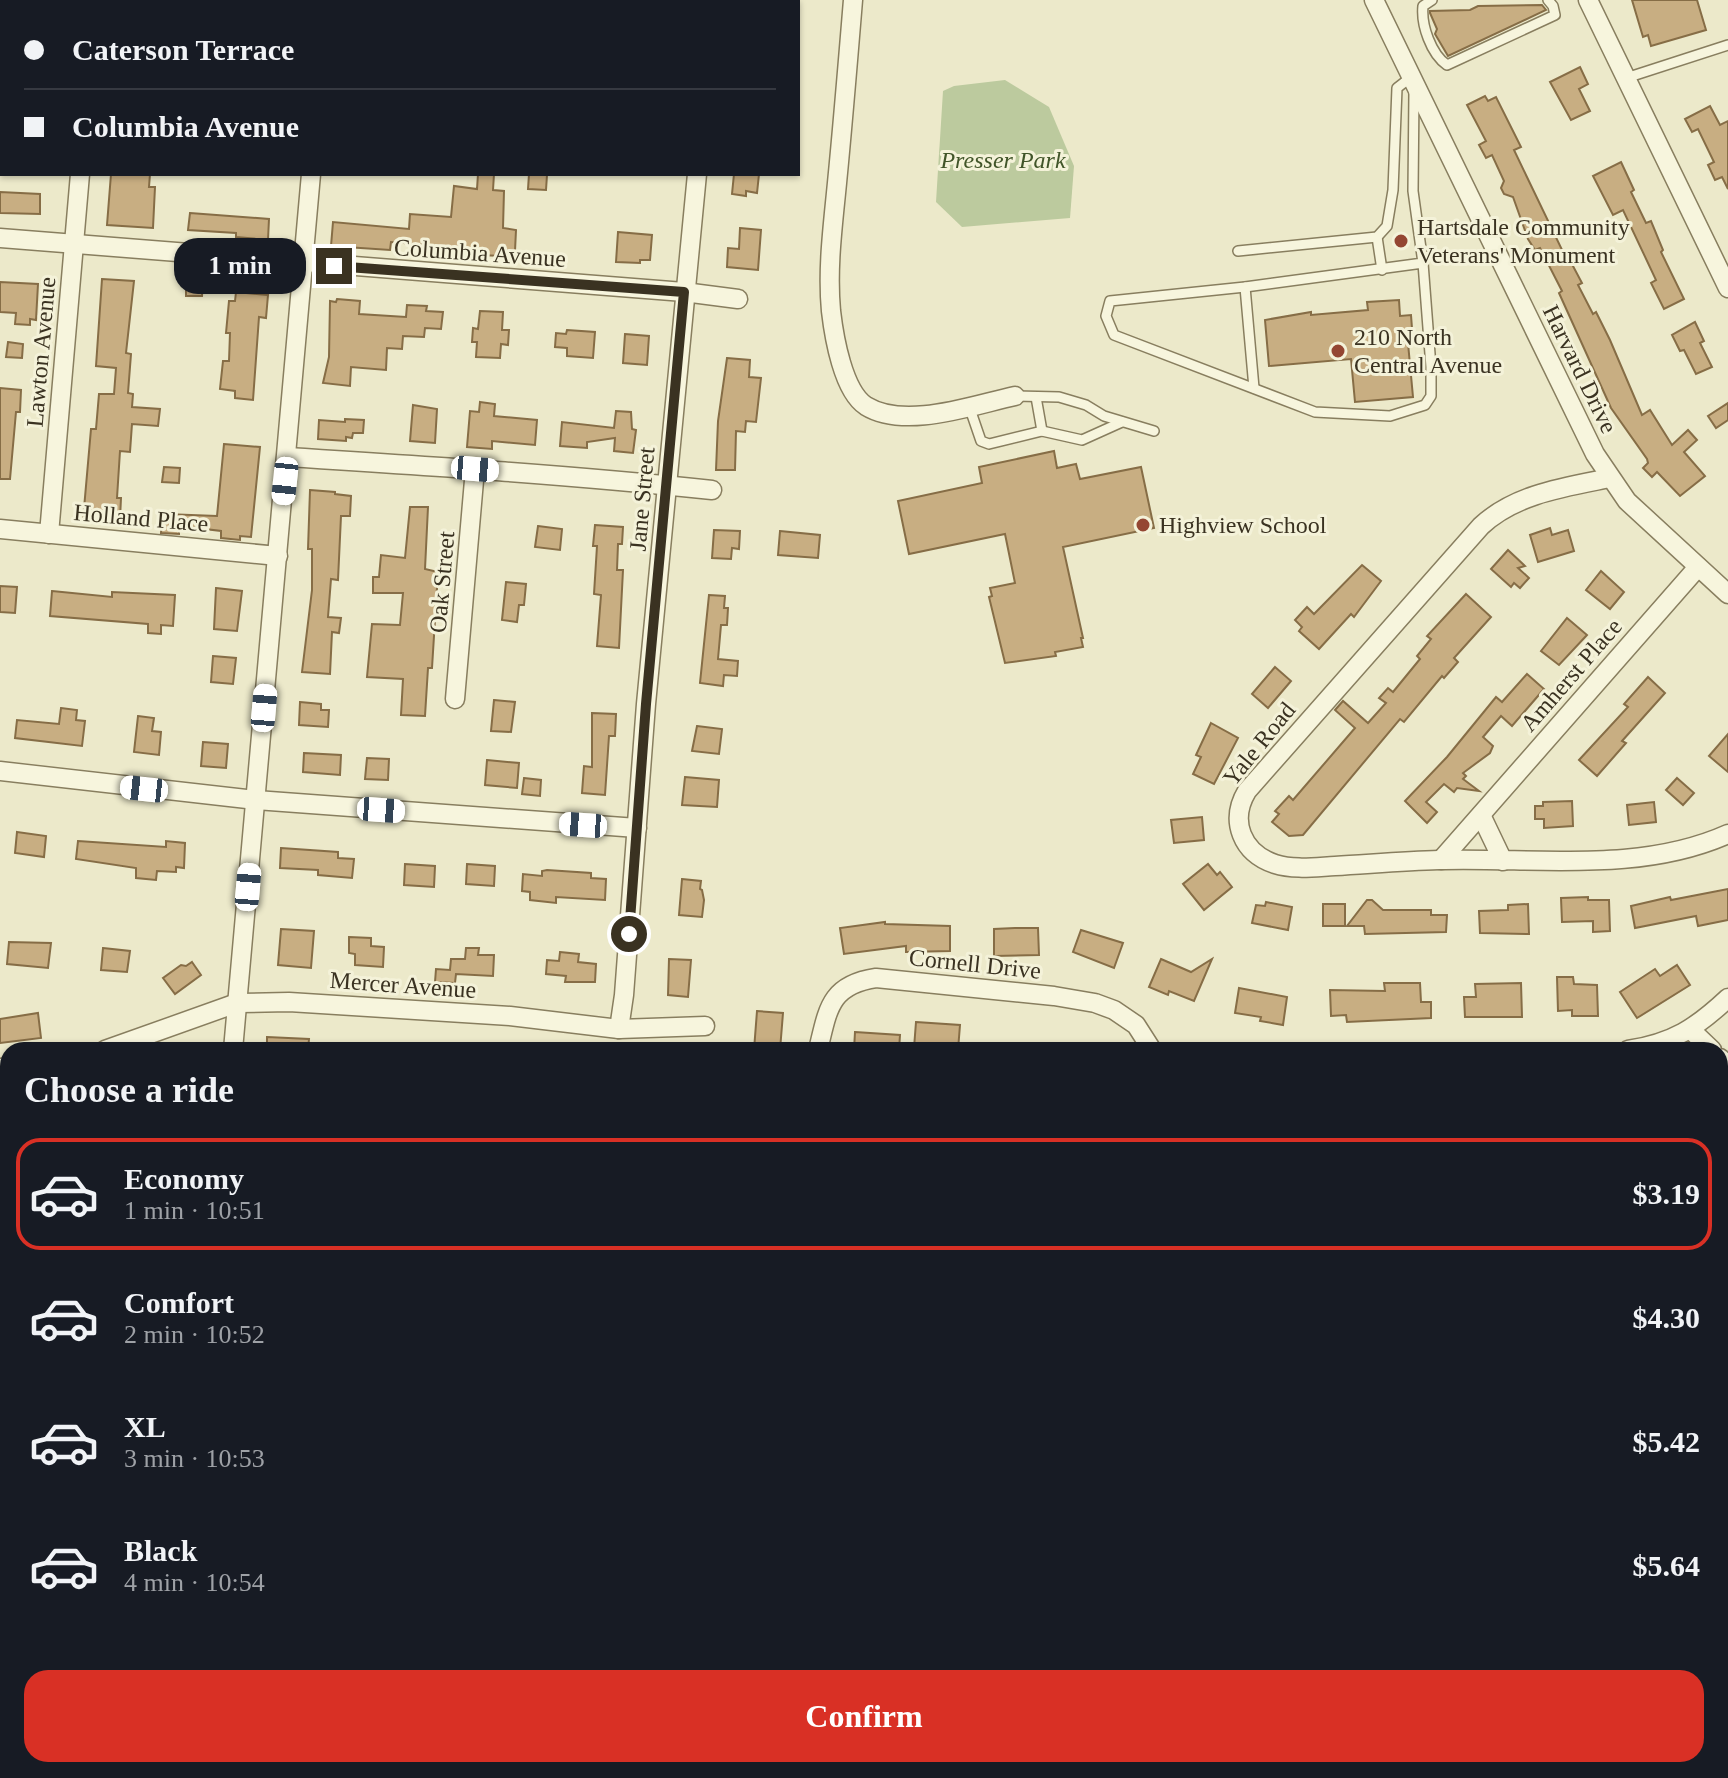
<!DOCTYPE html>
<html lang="en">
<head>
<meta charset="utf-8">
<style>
	:root { --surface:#171b24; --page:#242831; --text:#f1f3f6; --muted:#9ea1a6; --line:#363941; --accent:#d93025 }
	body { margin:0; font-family:Georgia,serif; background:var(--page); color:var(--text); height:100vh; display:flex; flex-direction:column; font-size:30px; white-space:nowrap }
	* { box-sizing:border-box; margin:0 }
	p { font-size:26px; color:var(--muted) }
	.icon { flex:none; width:44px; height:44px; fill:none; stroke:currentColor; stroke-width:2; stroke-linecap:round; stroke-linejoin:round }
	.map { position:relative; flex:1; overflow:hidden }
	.side { position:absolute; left:0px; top:1042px; width:1728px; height:736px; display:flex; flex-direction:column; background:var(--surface); border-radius:24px 24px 0 0; box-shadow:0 2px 6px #0004 }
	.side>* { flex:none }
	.top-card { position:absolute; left:0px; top:0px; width:800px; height:176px; box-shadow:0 2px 6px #0004; display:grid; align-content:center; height:176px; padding:0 24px; background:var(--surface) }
	.end { position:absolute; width:36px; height:36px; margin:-18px; border:10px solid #3a3221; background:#fff; box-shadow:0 0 0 4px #fff }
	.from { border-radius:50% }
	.bubble { position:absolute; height:56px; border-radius:24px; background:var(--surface); box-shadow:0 2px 6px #0004; font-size:26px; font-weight:800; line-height:56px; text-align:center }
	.car { position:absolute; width:24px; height:48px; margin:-24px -12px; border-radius:10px; box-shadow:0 0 6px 2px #0007; background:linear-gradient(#fff 24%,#345 0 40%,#fff 0 76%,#345 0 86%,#fff 0) }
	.top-card b { display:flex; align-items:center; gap:28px; height:76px; font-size:30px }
	.top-card b+b { border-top:2px solid var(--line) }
	.top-card i { width:20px; height:20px; background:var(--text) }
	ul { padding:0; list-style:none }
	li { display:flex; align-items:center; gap:24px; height:112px; margin:0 16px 12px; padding:0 8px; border:4px solid transparent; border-radius:24px }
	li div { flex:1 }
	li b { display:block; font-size:30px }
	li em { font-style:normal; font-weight:800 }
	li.selected { border-color:var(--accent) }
	li>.icon { width:72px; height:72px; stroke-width:1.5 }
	h2 { padding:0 24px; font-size:36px; line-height:96px }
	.action { display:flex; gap:16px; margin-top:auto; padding:16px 24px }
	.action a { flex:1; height:92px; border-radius:24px; background:var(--accent); color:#fff; font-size:32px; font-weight:800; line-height:92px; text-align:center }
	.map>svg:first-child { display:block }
</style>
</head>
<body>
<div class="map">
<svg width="1728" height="1778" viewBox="0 0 1728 1778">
	<rect width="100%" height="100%" fill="#ece9ca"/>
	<polygon fill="#bcca9e" points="1005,80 1049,107 1074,166 1070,218 962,227 936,202 943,91 954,86"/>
	<g fill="#c8ae82" stroke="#866d46" stroke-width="2">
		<polygon points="1632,0 1697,0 1706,30 1651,46 1648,35 1643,37"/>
		<polygon points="1542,5 1546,10 1448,56 1435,34 1437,29 1430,13 1430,11 1470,10 1478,6"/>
		<polygon points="1580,67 1588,84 1579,89 1590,111 1571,120 1550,82"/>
		<polygon points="1485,96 1488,101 1496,97 1521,147 1514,150 1563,252 1565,251 1582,283 1578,285 1593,314 1596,312 1610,340 1642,415 1650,410 1672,445 1688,430 1697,440 1684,452 1705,476 1680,496 1657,472 1652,477 1643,468 1648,463 1647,459 1611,408 1559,293 1562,291 1540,248 1535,250 1528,239 1513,197 1504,194 1501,188 1504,181 1492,155 1486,158 1479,145 1486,141 1467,105"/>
		<polygon points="1710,106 1720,125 1728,121 1728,189 1722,177 1715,180 1708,165 1714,162 1698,129 1692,132 1685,119"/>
		<polygon points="1621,162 1634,190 1631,192 1646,223 1651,221 1663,250 1661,252 1684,299 1664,309 1651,283 1656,280 1623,210 1613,215 1593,176"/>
		<polygon points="111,174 150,174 149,187 155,187 153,228 107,225"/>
		<polygon points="478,174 494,174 493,190 504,191 503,228 516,230 515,251 505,250 505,256 475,255 441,252 441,246 391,242 390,250 331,246 333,222 409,229 410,214 451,217 454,186 477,189"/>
		<polygon points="529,174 547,175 546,190 528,189"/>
		<polygon points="734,174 759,174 757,193 746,191 746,196 732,194"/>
		<polygon points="0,192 40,194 40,214 0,213"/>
		<polygon points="190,213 269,219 268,240 236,237 236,233 188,230"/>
		<polygon points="740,228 761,230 758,270 727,267 728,248 739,249"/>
		<polygon points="618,232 652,235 650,260 640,260 640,263 616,262"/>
		<polygon points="102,279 134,281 126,353 131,354 128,393 133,394 132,407 160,409 158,426 132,424 130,452 120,451 117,498 121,498 120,519 83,520 91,429 96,429 99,394 114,394 116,368 96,366"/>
		<polygon points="186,280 203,280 202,296 186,296"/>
		<polygon points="0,282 38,284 36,320 30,319 30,325 15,324 16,313 0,312"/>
		<polygon points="236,292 268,295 266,318 259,317 253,400 235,398 235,391 220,389 223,361 229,361 230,333 226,333 229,301 235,301"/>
		<polygon points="337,299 360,301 359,314 406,317 407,305 427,306 426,311 443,312 441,329 425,328 424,337 403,336 402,349 387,348 386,370 351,367 350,386 323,383 329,357 330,301 336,302"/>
		<polygon points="1399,300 1400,316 1411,315 1413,342 1408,343 1413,397 1355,402 1351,359 1269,366 1265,320 1311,312 1311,315 1368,310 1367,302"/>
		<polygon points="480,311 503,312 502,330 509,330 508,345 501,344 500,358 476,357 477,342 472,342 473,328 478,329"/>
		<polygon points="1695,322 1704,341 1700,343 1712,367 1696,374 1684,350 1680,351 1672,335"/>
		<polygon points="567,330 595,332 593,358 567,356 567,348 555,347 556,333 566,334"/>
		<polygon points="625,334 649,336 647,365 623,363"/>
		<polygon points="8,342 23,344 22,358 6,357"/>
		<polygon points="727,358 750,360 749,377 761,378 756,422 746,421 745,432 736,431 735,470 716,470 718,421"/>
		<polygon points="0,388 21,390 20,412 16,412 10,479 0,479"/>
		<polygon points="480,402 495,404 494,416 537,420 535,445 492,441 492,449 467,447 470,411 479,412"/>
		<polygon points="1728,403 1728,420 1716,428 1708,416"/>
		<polygon points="413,405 437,409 435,443 410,441"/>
		<polygon points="616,411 631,412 632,429 636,430 633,453 614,451 615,438 587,442 587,448 560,446 562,422 614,428"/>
		<polygon points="345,419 364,420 363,433 353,433 352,438 346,437 346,441 318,439 319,420 345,422"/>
		<polygon points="224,444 260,447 251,537 240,536 240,540 221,538 221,531 179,526 179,534 161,533 162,517 166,517 166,514 217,516"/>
		<polygon points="1054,451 1057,468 1076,464 1080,479 1141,467 1154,528 1063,547 1083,638 1081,638 1083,647 1055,652 1056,656 1005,663 989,597 992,596 990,588 1015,583 1005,534 909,554 898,501 982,483 979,467"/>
		<polygon points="164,467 180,468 179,483 162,482"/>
		<polygon points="310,490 335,492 335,494 351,496 350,516 341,516 338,580 331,579 328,617 341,618 339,633 332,632 330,674 302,672 312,590 312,549 308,549"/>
		<polygon points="410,507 428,507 425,569 438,572 432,668 428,668 425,716 401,715 403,679 367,677 372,624 400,625 403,593 373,593 373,577 379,577 381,555 405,558"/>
		<polygon points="595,525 623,527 622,544 618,544 617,570 623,570 619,648 597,646 601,595 594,594 597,546 593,546"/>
		<polygon points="538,526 562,529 560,550 535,547"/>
		<polygon points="1550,528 1552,535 1568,530 1574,551 1538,562 1530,535"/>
		<polygon points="714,530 740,531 739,549 732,548 731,559 712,558"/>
		<polygon points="780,531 820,535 818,558 778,555"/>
		<polygon points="1508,550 1525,566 1518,568 1529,578 1520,588 1514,583 1511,587 1491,569"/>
		<polygon points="1362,565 1381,581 1354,617 1351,614 1319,649 1299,631 1302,627 1295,620 1307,607 1314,614"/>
		<polygon points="1601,571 1624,592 1610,609 1586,590"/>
		<polygon points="506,582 526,584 524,605 519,605 517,622 502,620"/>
		<polygon points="0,586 17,587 15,613 0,612"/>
		<polygon points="216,588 242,591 237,631 214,629"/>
		<polygon points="52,591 112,597 112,592 175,595 173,626 161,625 161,634 148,633 148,624 50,616"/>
		<polygon points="1466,594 1491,617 1454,658 1458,662 1444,678 1442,676 1404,722 1400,719 1303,835 1289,836 1272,822 1279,814 1275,811 1289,796 1293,800 1355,728 1335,710 1343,701 1368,723 1386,703 1379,698 1388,688 1393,692 1420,659 1417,656 1431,639 1427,636"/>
		<polygon points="709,595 725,596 724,608 728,608 727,625 721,625 718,659 738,661 737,676 724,675 723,686 700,683"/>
		<polygon points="1567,618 1587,635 1559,665 1541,651"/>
		<polygon points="213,656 236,658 233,684 211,682"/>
		<polygon points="1275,667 1291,681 1268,708 1252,694"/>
		<polygon points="1527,674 1544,689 1512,726 1501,716 1483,737 1493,746 1490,753 1463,773 1466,776 1463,779 1479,791 1457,788 1454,792 1444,784 1426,802 1437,812 1427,823 1405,801 1447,757 1496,697 1502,702"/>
		<polygon points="1648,677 1665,693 1622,741 1626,743 1597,776 1579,760 1628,707 1624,704"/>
		<polygon points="494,700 515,702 511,732 491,731"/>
		<polygon points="300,702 321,704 321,710 329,710 328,727 299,725"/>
		<polygon points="61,708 77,710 76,720 85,721 82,746 15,738 17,720 59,724"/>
		<polygon points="592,713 616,714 615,736 609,736 605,795 582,793 584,766 592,767"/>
		<polygon points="138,716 154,718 152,731 161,732 159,755 134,752"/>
		<polygon points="1211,723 1238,738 1214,784 1193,774 1201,757 1196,755"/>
		<polygon points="697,726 722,729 719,754 692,751"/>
		<polygon points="1728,734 1728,772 1709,756"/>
		<polygon points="203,742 228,744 226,768 201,766"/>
		<polygon points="304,753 341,755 340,775 303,772"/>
		<polygon points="367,758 389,759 388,780 365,779"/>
		<polygon points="487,760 519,763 517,788 485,785"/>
		<polygon points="685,777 719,780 717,807 682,805"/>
		<polygon points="524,778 541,780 540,796 522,794"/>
		<polygon points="1677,778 1694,793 1683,805 1666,790"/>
		<polygon points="1572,801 1573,826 1544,828 1544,819 1535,819 1535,806 1543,806 1543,802"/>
		<polygon points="1654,802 1656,822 1629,825 1627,805"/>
		<polygon points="1202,817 1204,840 1174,843 1171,820"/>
		<polygon points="17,832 46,836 44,857 15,853"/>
		<polygon points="78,841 166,847 166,841 185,843 184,868 176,867 176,872 157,871 156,880 136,878 136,868 76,859"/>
		<polygon points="281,848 338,852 338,858 354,859 352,878 318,875 318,870 280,868"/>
		<polygon points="405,864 435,866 434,887 404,885"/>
		<polygon points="467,864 495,866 494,886 466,884"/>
		<polygon points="1208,864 1217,875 1220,872 1232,887 1204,910 1183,884"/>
		<polygon points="547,870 591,873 591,878 606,879 605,900 556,897 556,903 530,900 530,892 522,891 523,874 542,876 542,871"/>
		<polygon points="682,879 701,881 700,889 702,890 704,900 702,917 679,915"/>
		<polygon points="1728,889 1728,920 1698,926 1696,916 1635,928 1631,906 1670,897 1671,900"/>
		<polygon points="1588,897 1588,900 1609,900 1610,931 1593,932 1593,921 1562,922 1561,898"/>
		<polygon points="1367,900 1372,900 1383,910 1431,910 1431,915 1447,915 1446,932 1365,934 1364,926 1347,926"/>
		<polygon points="1266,902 1292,907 1288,930 1252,923 1256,905 1265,906"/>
		<rect x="1323" y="904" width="22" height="22"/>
		<polygon points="1528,904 1529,934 1480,933 1479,911 1508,910 1508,905"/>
		<polygon points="885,922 885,924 950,926 950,951 906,952 906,946 844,954 840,928"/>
		<polygon points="1015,928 1038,928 1039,955 994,956 994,929"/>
		<polygon points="281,929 314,931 311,968 278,965"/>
		<polygon points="1081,930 1123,943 1114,968 1073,952"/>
		<polygon points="349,937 371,938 371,946 384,947 383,967 355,965 355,954 349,953"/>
		<polygon points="9,942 51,943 48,968 7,964"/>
		<polygon points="103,948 130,951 127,972 101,970"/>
		<polygon points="466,948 479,948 478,955 494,955 493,976 456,974 455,983 435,982 436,969 450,970 451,959 465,959"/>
		<polygon points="560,952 579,954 578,962 596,964 595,982 565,982 566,976 546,974 547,960 559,961"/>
		<polygon points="669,959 691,960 688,997 668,995"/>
		<polygon points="1161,959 1191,972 1212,959 1194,1001 1169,991 1168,995 1149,987"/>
		<polygon points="192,962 201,975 175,994 163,978 181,965 186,966"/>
		<polygon points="1677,965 1690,985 1637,1018 1620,992 1655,969 1660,976"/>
		<polygon points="1557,977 1573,977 1574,984 1597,985 1598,1016 1572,1016 1572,1010 1558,1011"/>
		<polygon points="1384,983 1420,983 1421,1002 1431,1002 1431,1018 1347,1022 1346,1015 1331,1016 1330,990 1385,991"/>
		<polygon points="1521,983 1522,1017 1465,1017 1464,997 1476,997 1475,984"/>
		<polygon points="1239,988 1287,997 1283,1025 1260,1021 1261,1017 1235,1013"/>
		<polygon points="757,1011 783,1013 780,1050 754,1050"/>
		<polygon points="38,1013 41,1038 0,1043 0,1019"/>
		<polygon points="916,1022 960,1025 958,1050 914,1048"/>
		<polygon points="855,1032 900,1035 899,1050 854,1050"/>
		<polygon points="267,1037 309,1039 308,1050 267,1050"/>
	</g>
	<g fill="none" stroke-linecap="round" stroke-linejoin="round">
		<defs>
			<g id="service">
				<path d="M1432 0 1423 6C1421 25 1431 54 1447 65L1555 15 1553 6 1548 0"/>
				<polyline points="1626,78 1728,45"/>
				<polyline points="1414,92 1413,191 1423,263 1431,367 1431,396 1425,405 1390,416 1315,412 1114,335 1106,316 1110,301 1245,287 1423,263"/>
				<polyline points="1377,237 1382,270"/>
				<polyline points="1238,251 1377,237 1387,226 1393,190 1397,88 1406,81"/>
				<polyline points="1245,287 1254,388"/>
				<polyline points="1015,396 1059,397 1086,405 1104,416 1154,431"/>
				<polyline points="1036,397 1042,431"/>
				<polyline points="969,406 981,441 989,444 1042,431 1082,440 1122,422"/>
			</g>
			<g id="minor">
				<path d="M853 0C848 61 843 122 837 183 833 225 827 268 831 311 834 337 843 391 866 406 905 430 973 405 1015 396"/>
				<polyline points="1374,0 1595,454 1627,501 1728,594"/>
				<polyline points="1588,0 1728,288"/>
				<polyline points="92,2 92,0"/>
				<polyline points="325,2 325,0"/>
				<polyline points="712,2 712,0"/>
				<polyline points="0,238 684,292 738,299"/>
				<path d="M287 457C429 466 571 475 712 490"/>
				<path d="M1610 478C1565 487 1515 494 1481 526L1247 791C1229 821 1242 853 1275 864 1294 870 1315 867 1335 866 1370 864 1404 861 1439 860 1534 857 1639 874 1728 834"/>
				<polyline points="0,529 278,556"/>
				<polyline points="49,534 80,174"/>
				<polyline points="455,699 475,469"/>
				<polyline points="0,771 256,800 637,828"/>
				<polyline points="1481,815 1503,861"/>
				<polyline points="1441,860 1698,567"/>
				<polyline points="619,1029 624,995 646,704 697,174"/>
				<polyline points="1691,1030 1712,1050"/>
				<polyline points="105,1050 237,1003 289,1002 510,1016 619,1029 705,1026"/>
				<polyline points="233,1050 311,174"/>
				<path d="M818 1050C828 1010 829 985 876 978L1054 996 1095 1003 1114 1010 1136 1025 1152 1050"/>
				<path d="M1628 1050C1673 1043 1696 1028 1728 998"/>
				<polyline points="1720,1058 1728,1066"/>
				<polyline points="0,1068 8,1067"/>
				<polyline points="1720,1276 1728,1268"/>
				<polyline points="0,1738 8,1735"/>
			</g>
			<g id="trunk">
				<polyline points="0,1524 8,1525"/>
				<polyline points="898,1770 936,1778"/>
				<polyline points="1014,1770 1088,1778"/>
			</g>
		</defs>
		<use href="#service" stroke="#887e5f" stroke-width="12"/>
		<use href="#minor" stroke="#887e5f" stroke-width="21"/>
		<use href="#trunk" stroke="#574b33" stroke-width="35"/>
		<g stroke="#887e5f" stroke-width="3" stroke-dasharray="6 4" stroke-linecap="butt">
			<polyline points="0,1666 8,1669"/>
			<polyline points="1359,1770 1373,1778"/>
		</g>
		<use href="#service" stroke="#f7f5dd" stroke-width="9"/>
		<use href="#minor" stroke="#f7f5dd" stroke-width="18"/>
		<use href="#trunk" stroke="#e0d083" stroke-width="32"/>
		<defs>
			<g id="rail">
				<polyline points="0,1465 8,1466"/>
				<polyline points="1720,1717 1728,1718"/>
			</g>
		</defs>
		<use href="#rail" stroke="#3a3221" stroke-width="8"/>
		<use href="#rail" stroke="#f4f2d9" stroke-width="5" stroke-dasharray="15" stroke-linecap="butt"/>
	</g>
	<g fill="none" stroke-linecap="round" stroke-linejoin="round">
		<polyline stroke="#3a3221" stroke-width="10" points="334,266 684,292 646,704 629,934"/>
	</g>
	<g fill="#944632" stroke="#f4f2d9" stroke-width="3">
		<circle cx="1401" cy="241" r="8"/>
		<circle cx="1338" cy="351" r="8"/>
		<circle cx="1143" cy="525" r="8"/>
	</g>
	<g text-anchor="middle" stroke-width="6" stroke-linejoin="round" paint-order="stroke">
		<g font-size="24" font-style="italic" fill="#415529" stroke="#f4f2d9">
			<text x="1003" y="168">Presser Park</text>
		</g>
		<g font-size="24" fill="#3a3221" stroke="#f4f2d9" text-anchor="start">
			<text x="1417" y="235">Hartsdale Community<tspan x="1417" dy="28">Veterans' Monument</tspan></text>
			<text x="1354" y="345">210 North<tspan x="1354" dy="28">Central Avenue</tspan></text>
			<text x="1159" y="533">Highview School</text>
		</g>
		<g font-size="24" fill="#3a3221" stroke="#f4f2d9">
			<text transform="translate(480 253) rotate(4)" y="8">Columbia Avenue</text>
			<text transform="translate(41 352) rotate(-85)" y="8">Lawton Avenue</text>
			<text transform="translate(1580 369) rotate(64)" y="8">Harvard Drive</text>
			<text transform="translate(642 499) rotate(-85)" y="8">Jane Street</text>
			<text transform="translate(141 518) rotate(5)" y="8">Holland Place</text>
			<text transform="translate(442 582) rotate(-85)" y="8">Oak Street</text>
			<text transform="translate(1571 675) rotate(-49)" y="8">Amherst Place</text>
			<text transform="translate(1259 744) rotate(-51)" y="8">Yale Road</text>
			<text transform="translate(975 964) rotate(6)" y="8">Cornell Drive</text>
			<text transform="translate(403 985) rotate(4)" y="8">Mercer Avenue</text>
		</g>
	</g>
</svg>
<i class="end from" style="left:629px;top:934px"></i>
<i class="end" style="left:334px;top:266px"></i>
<div class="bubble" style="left:174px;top:238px;width:132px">1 min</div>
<i class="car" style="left:475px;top:469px;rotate:95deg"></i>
<i class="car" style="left:285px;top:481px;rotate:186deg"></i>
<i class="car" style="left:264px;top:708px;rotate:5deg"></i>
<i class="car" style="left:144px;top:789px;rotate:276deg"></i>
<i class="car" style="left:381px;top:810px;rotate:94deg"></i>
<i class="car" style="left:583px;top:825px;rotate:274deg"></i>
<i class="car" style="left:248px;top:887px;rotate:5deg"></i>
<div class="top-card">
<b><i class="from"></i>Caterson Terrace</b>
<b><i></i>Columbia Avenue</b>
</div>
<section class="side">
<h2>Choose a ride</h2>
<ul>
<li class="selected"><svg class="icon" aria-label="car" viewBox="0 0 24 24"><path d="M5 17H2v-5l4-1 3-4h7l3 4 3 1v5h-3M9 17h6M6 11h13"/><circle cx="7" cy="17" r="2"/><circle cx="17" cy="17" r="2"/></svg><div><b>Economy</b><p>1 min · 10:51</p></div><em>$3.19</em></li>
<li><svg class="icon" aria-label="car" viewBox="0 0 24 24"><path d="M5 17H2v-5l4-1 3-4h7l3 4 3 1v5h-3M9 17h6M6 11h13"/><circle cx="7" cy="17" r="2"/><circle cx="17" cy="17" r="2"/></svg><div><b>Comfort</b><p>2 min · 10:52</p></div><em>$4.30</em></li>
<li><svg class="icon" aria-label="car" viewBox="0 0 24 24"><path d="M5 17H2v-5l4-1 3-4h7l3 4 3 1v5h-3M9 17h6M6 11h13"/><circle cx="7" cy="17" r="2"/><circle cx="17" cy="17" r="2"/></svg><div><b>XL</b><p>3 min · 10:53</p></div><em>$5.42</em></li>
<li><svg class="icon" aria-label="car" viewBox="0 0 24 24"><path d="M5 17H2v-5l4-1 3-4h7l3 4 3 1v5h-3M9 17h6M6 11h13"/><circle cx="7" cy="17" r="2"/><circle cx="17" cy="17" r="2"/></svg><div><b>Black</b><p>4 min · 10:54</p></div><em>$5.64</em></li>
</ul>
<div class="action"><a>Confirm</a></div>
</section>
</div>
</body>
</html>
